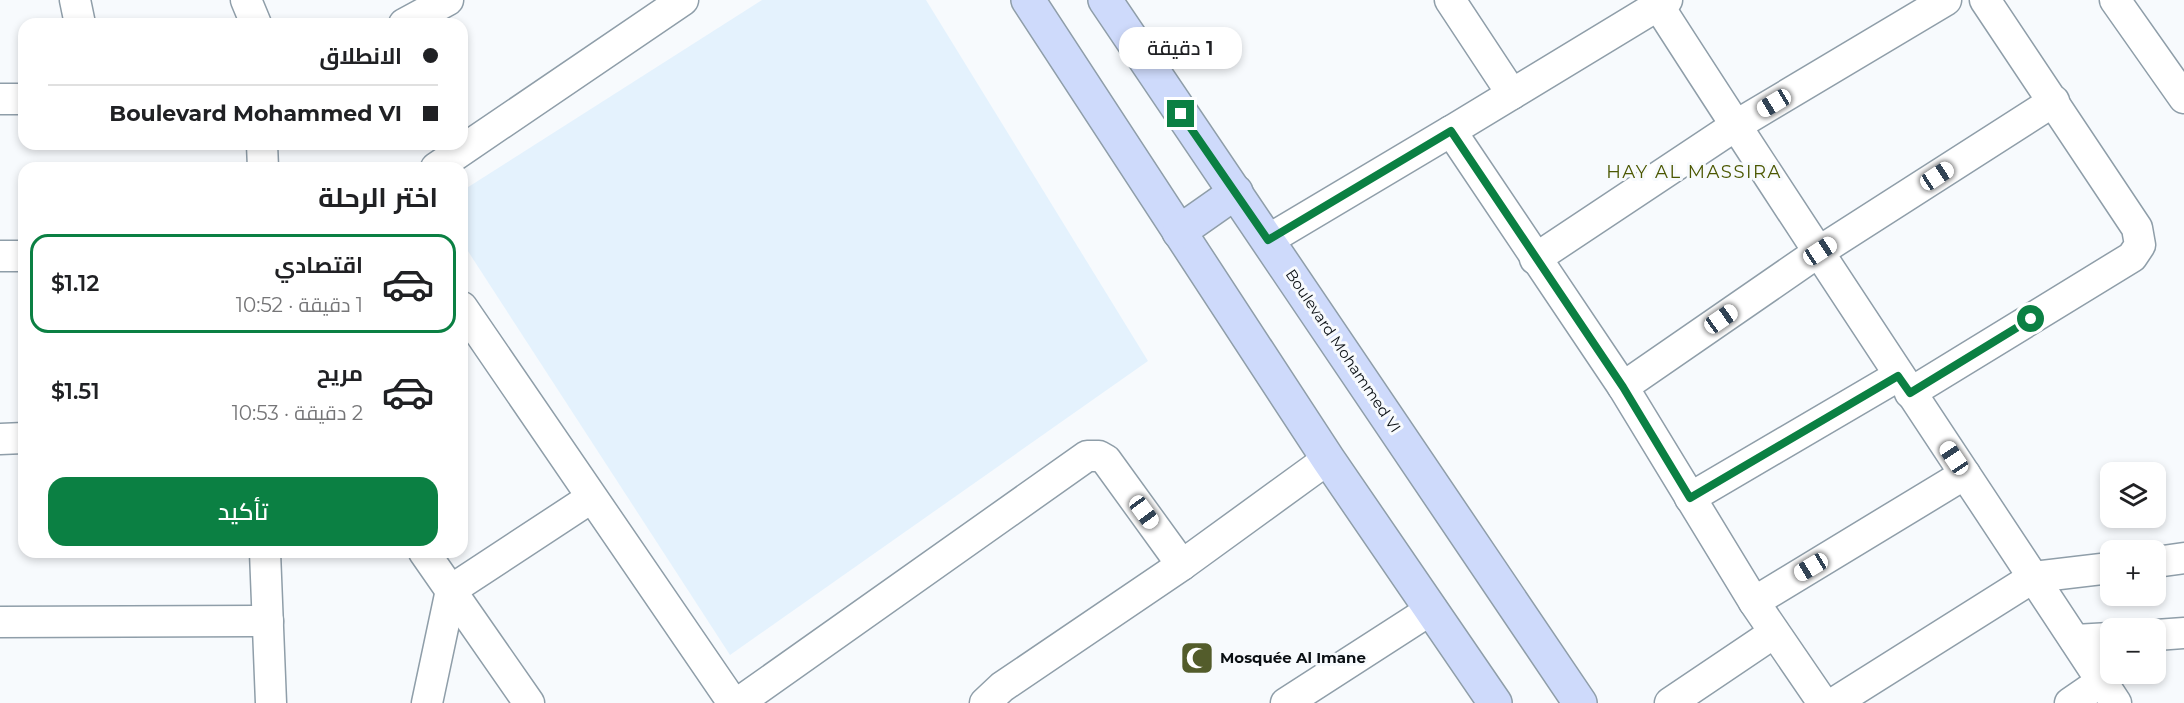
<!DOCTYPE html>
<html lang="ar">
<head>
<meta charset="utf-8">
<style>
	:root { --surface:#fff; --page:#f6f6f6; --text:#202124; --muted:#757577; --line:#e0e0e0; --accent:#0b8043 }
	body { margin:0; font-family:Montserrat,Cairo,sans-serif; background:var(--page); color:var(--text); direction:rtl; height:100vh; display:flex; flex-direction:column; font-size:22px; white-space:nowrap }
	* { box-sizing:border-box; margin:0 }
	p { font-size:20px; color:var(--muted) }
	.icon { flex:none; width:33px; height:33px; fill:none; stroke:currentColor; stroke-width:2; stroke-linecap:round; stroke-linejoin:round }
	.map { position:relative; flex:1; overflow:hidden; direction:ltr }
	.panel { position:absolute; left:18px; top:162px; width:450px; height:396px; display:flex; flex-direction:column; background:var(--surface); border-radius:18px; box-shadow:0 3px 9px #0003; direction:rtl }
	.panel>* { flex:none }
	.guide { position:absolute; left:18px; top:18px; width:450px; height:132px; border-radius:18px; box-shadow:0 3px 9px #0003; direction:rtl; display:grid; align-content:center; height:132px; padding:0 30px; background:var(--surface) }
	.fabs { position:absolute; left:2100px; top:462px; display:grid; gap:12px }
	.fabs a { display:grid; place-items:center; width:66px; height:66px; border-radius:12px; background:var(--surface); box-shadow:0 3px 9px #0003; font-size:30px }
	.end { position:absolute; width:27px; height:27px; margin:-14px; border:8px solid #0b8043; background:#fff; box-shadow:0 0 0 3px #fff }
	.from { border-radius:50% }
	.bubble { position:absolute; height:42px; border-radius:18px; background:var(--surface); box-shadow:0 3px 9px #0003; font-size:20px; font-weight:600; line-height:42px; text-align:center; direction:rtl }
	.car { position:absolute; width:18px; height:36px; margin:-18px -9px; border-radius:8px; box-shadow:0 0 4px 2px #0007; background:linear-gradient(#fff 24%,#345 0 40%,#fff 0 76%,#345 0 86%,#fff 0) }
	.guide b { display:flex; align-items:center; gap:21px; height:57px; font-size:22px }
	.guide b+b { border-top:2px solid var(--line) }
	.guide i { width:15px; height:15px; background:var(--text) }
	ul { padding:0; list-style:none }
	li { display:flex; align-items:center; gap:18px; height:99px; margin:0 12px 9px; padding:0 18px; border:3px solid transparent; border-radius:18px }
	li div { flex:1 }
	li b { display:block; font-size:22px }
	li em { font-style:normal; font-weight:600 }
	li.current { border-color:var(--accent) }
	li>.icon { width:54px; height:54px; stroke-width:1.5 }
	h2 { padding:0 30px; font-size:27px; line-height:72px }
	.action { display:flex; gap:12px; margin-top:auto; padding:12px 30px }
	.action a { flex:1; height:69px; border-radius:18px; background:var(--accent); color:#fff; font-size:24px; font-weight:600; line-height:69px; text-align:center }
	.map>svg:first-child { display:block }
</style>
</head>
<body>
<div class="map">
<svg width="2184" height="703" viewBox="0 0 2184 703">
	<rect width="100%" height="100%" fill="#f7fafd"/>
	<polygon fill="#e4f2fd" points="762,0 926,0 1148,361 730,655 462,242 462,191"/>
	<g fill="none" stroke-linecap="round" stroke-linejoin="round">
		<defs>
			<g id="street">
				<polyline points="75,0 80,24"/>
				<polyline points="246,0 256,24"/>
				<polyline points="1450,0 1512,94"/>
				<polyline points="1667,0 1451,131 1623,387 1754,602 1823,703"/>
				<polyline points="2115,0 2184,98"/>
				<path d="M1658 5C1808 239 1963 470 2116 703"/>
				<polyline points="404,24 448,0"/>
				<polyline points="0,99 24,99"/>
				<polyline points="262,144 263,168"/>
				<polyline points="436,168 683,0"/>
				<polyline points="1268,240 1451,131"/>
				<polyline points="0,256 24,256"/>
				<polyline points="1535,259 1735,126 1946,0"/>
				<polyline points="462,307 733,703"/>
				<polyline points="1623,387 1820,251 2054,101"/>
				<polyline points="1910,393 2132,257 2140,245 2137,228 1985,0"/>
				<polyline points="0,439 24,438"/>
				<polyline points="1690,498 1898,376"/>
				<polyline points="265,552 271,703"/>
				<polyline points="424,552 529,703"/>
				<polyline points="2156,562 2184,558"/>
				<polyline points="1754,602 1965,474"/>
				<polyline points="0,622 268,621"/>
				<polyline points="2156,635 2184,633"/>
				<polyline points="2075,640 2110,638"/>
				<polyline points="427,703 451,590 591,498"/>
				<polyline points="738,703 1087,456 1099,456 1106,460 1182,565"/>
				<polyline points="985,703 1002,687 1182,565 1328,459"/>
				<polyline points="1286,703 1432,609"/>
				<polyline points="1670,703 1774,633"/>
				<polyline points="1834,703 2034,577 2110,568"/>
				<polyline points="2070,703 2102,681"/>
			</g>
			<g id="secondary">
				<polyline points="1028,0 1328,459 1495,703"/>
				<polyline points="1105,0 1580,703"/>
				<polyline points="1179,232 1236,192"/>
			</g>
		</defs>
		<use href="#street" stroke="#8f9ea9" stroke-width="33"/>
		<use href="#secondary" stroke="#8f9ea9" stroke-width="36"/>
		<use href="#street" stroke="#fff" stroke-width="30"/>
		<use href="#secondary" stroke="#cedafb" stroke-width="33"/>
	</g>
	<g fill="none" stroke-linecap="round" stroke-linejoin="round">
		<polyline stroke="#0b8043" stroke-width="8" points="1181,114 1268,240 1451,131 1623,387 1690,498 1898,376 1910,393 2031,319"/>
	</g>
	<defs>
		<symbol id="mosque-square" viewBox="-11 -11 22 22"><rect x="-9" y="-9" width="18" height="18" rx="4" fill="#535c2b" stroke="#f7fafd"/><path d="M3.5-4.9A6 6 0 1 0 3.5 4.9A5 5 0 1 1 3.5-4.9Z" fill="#fff"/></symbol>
	</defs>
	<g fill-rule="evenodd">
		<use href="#mosque-square" x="1178" y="639" width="38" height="38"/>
	</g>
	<g text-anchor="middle" stroke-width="6" stroke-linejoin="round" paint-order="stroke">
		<g font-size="15" fill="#0a0f13" stroke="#f7fafd">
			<text transform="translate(1343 351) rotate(56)" y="5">Boulevard Mohammed VI</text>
		</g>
		<g font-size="15" font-weight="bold" fill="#0a0f13" stroke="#f7fafd" text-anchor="start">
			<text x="1220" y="663">Mosquée Al Imane</text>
		</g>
		<g font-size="18" letter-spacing="1.5" fill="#4b5701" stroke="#f7fafd">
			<text x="1694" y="178">HAY AL MASSIRA</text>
		</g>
	</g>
</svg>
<div class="fabs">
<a><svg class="icon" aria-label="layers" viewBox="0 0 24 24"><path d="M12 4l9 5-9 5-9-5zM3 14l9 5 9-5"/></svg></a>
<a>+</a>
<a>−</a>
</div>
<i class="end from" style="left:2031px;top:319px"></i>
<i class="end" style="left:1181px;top:114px"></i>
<div class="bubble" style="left:1119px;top:27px;width:123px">1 دقيقة</div>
<i class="car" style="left:1774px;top:103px;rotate:239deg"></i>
<i class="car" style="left:1937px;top:176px;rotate:57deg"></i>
<i class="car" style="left:1820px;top:251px;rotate:57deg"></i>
<i class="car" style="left:1721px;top:319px;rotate:55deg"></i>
<i class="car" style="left:1954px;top:458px;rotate:326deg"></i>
<i class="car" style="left:1144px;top:512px;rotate:144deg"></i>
<i class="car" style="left:1811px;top:567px;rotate:239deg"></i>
<div class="guide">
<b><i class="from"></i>الانطلاق</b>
<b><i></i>Boulevard Mohammed VI</b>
</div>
<section class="panel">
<h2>اختر الرحلة</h2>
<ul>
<li class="current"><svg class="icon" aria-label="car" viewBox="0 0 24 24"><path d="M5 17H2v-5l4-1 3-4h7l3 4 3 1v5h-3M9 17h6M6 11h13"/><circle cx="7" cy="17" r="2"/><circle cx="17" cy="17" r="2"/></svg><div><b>اقتصادي</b><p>1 دقيقة · 10:52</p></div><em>$1.12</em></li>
<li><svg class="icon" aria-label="car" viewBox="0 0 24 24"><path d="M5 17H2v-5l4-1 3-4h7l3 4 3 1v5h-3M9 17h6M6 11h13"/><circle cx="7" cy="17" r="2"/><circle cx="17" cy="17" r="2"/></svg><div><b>مريح</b><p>2 دقيقة · 10:53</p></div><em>$1.51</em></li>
</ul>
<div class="action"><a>تأكيد</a></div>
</section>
</div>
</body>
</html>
